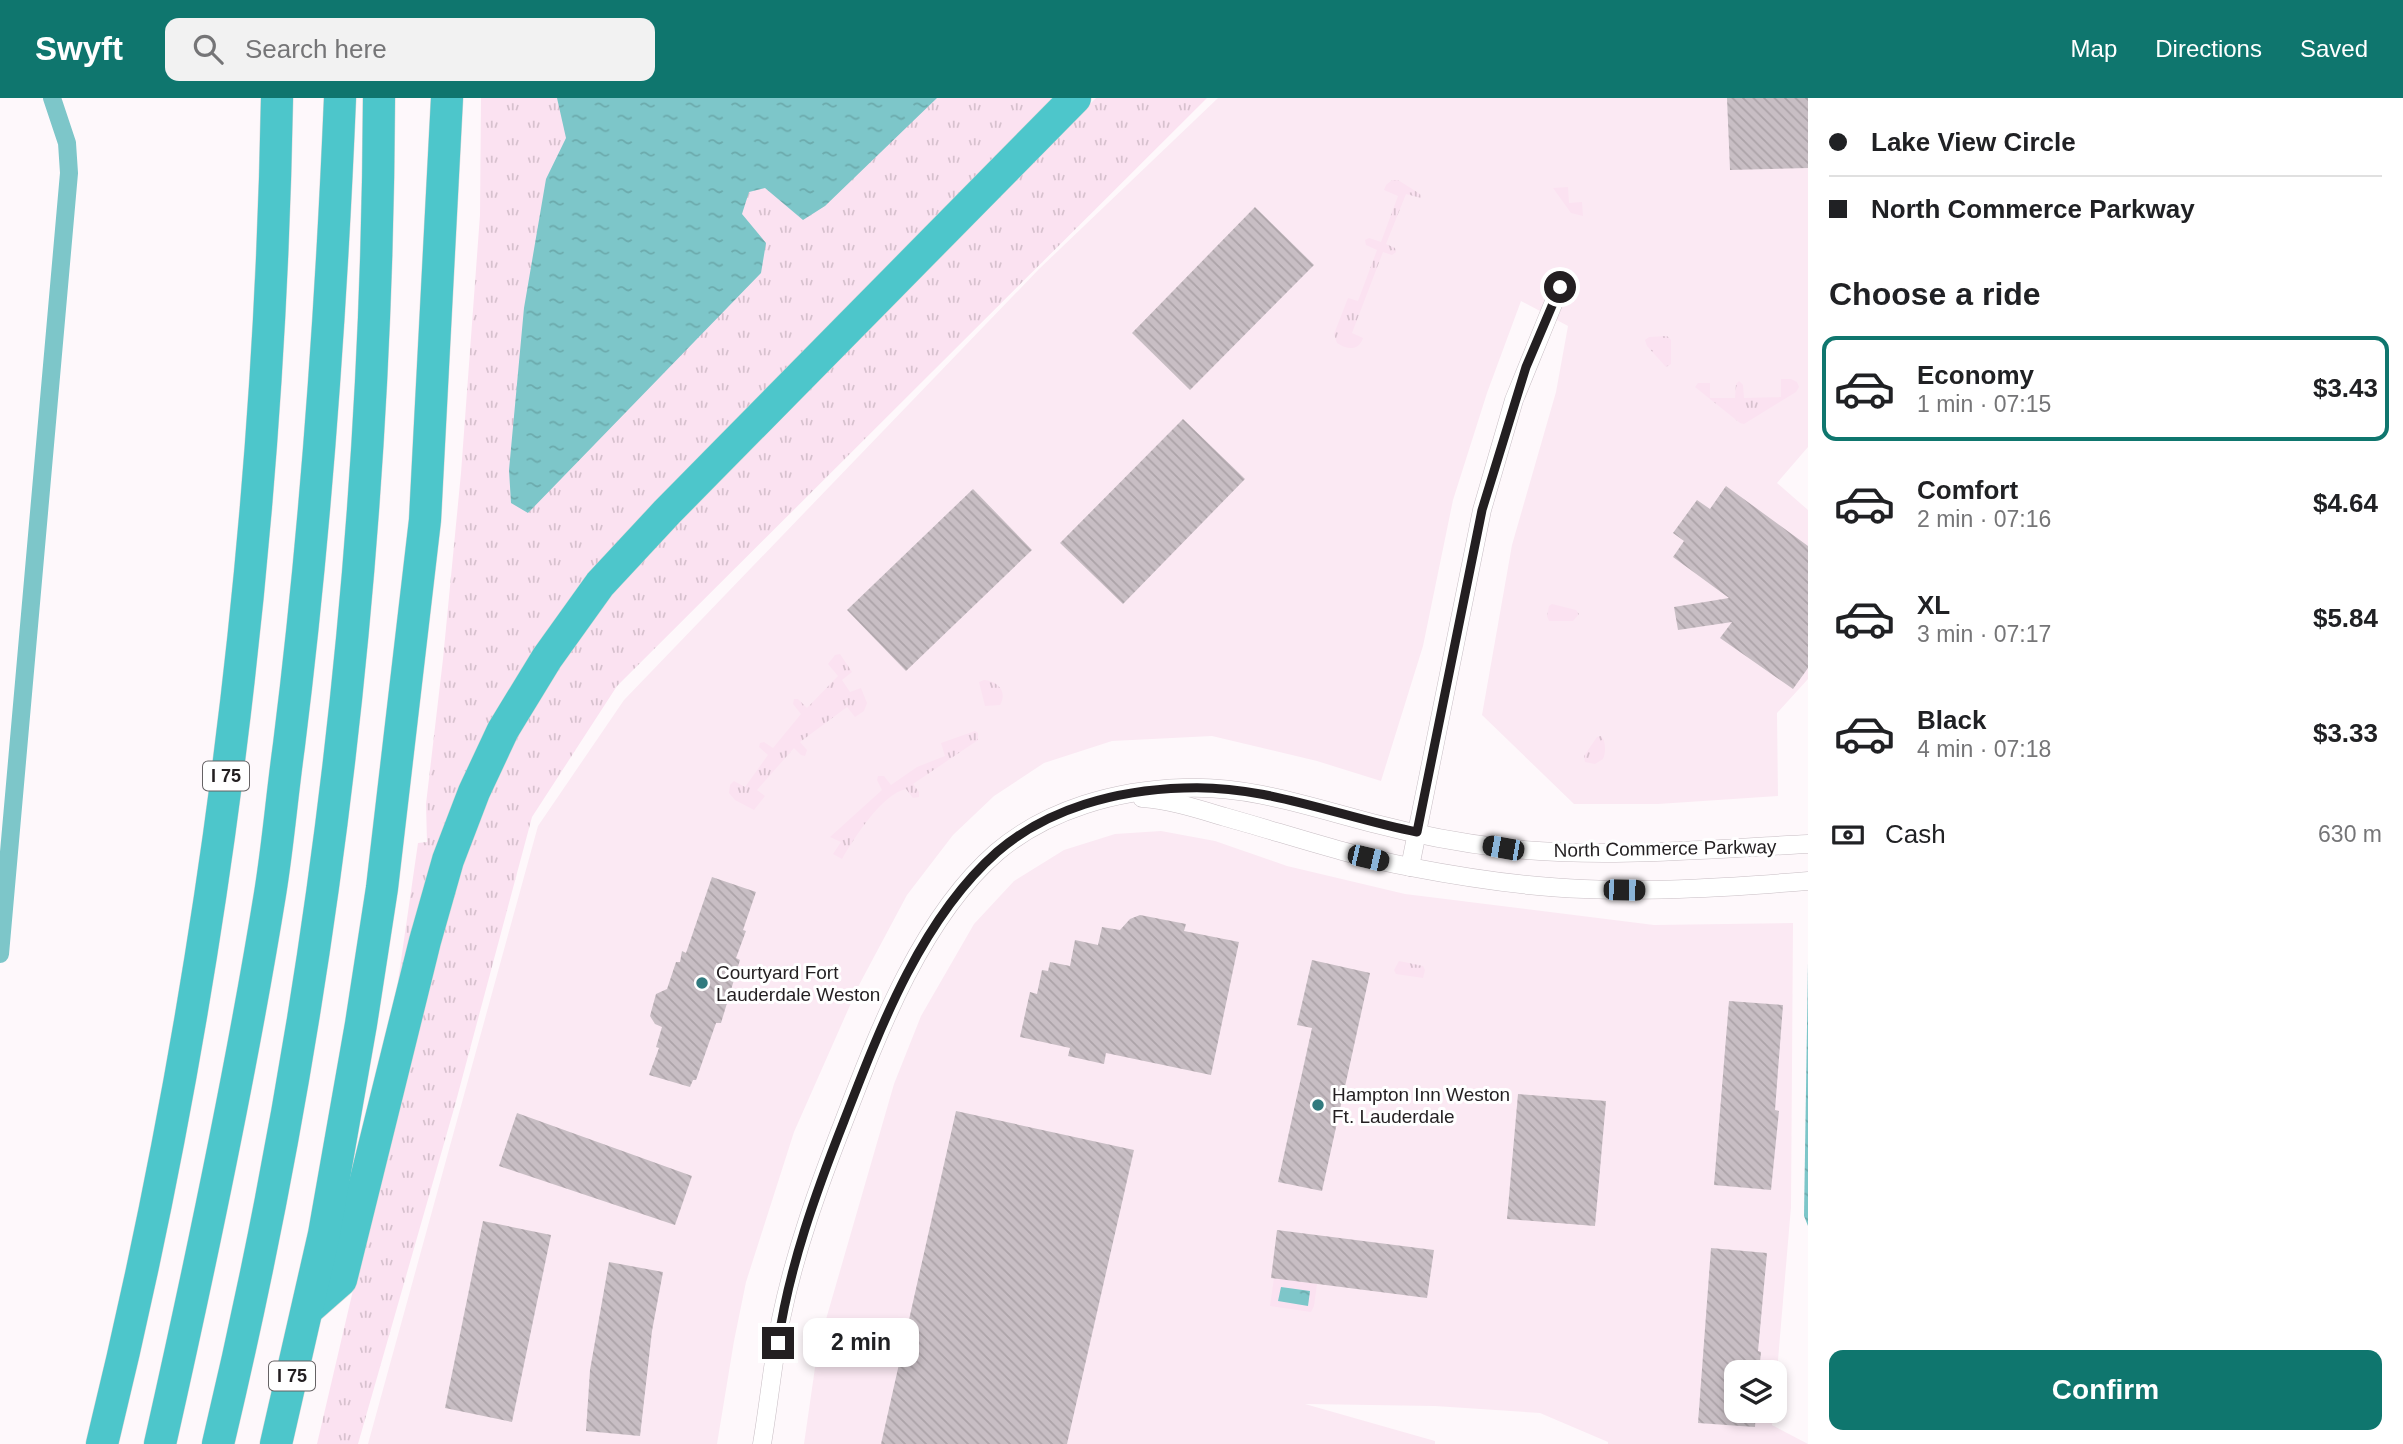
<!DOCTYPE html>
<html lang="en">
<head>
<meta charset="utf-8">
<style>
	:root { --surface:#fff; --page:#f2f2f2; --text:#202124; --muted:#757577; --line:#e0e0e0; --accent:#0f766e }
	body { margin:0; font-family:Helvetica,sans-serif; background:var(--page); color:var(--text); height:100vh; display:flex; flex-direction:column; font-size:26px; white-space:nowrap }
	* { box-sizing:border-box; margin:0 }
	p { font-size:23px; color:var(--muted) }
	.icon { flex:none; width:38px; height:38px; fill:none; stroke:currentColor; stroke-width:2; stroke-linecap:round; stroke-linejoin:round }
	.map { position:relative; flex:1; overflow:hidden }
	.drawer { display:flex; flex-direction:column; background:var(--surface); width:595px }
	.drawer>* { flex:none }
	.hud { display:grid; align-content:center; height:154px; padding:0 21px; background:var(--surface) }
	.controls { position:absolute; left:1724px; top:1262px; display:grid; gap:14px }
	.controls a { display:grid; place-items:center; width:63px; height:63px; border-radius:14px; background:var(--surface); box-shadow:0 4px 10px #0003; font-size:35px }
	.end { position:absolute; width:32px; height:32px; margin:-16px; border:9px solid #231f21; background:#fff; box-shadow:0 0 0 4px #fff }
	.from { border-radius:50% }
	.bubble { position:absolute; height:49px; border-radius:14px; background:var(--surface); box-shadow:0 4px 10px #0003; font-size:23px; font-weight:700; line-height:49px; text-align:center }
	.car { position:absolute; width:21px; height:42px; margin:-21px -10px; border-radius:9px; box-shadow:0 0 5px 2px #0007; background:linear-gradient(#222 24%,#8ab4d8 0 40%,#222 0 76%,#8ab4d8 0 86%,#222 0) }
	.hud b { display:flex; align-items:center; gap:24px; height:66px; font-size:26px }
	.hud b+b { border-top:2px solid var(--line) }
	.hud i { width:18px; height:18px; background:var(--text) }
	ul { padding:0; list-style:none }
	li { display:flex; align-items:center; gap:21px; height:105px; margin:0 14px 10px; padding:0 7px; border:4px solid transparent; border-radius:14px }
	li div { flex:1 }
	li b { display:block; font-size:26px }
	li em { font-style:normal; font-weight:700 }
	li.selected { border-color:var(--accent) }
	li>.icon { width:63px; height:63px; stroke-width:1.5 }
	h2 { padding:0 21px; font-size:32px; line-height:84px }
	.pay { display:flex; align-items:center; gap:18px; height:77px; padding:0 21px; font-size:26px }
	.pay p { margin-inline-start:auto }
	.primary-button { display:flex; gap:14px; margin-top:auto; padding:14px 21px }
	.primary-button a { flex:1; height:80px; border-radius:14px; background:var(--accent); color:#fff; font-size:28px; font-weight:700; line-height:80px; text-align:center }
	header { display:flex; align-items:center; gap:42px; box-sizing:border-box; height:98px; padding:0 35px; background:var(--accent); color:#fff }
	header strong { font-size:33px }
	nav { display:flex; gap:38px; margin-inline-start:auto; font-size:24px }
	.search { width:490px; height:63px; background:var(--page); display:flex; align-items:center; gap:18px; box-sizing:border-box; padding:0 24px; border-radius:14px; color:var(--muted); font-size:26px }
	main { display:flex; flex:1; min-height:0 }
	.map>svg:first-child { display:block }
</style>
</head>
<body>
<header>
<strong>Swyft</strong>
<div class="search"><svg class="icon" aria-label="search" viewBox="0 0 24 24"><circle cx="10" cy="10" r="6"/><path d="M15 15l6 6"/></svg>Search here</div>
<nav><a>Map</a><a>Directions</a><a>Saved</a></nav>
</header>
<main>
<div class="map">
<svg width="1808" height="1346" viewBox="0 0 1808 1346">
	<defs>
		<pattern id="grass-tufts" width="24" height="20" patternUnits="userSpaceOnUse" patternTransform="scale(1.75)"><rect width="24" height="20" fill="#fbe2f1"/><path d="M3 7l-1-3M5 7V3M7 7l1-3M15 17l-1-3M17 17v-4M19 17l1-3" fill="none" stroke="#d7c1ce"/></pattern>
		<pattern id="water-ripples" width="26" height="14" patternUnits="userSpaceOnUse" patternTransform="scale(1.75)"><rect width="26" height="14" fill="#7dc6c9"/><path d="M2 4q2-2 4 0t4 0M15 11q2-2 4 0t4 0" fill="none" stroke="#6caaac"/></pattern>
		<pattern id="building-back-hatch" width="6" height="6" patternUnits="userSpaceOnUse" patternTransform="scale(1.75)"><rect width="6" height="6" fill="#c8bec4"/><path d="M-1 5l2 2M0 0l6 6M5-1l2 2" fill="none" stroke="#aca3a8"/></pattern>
	</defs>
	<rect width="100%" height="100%" fill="#fef8fb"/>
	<g fill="#fbe9f3">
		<polygon points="1218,0 1808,0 1808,349 1777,385 1808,412 1808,581 1777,615 1778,698 1658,706 1574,706 1482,617 1512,447 1556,294 1568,228 1521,203 1487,295 1453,402 1423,548 1381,683 1317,663 1212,638 1112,643 1044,665 994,698 953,737 907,797 859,887 794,1034 746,1184 734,1243 717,1346 368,1346 538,728 624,602 1039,171"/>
		<polygon points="1161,733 1215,743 1287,768 1405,796 1654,827 1793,825 1791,1109 1775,1297 1774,1274 1736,1274 1736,1312 1773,1313 1772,1327 1808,1346 1608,1346 1608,1344 1540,1315 1435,1308 1305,1306 1435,1343 1435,1346 804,1346 818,1249 894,986 921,918 974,826 1014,783 1064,752 1115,736"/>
	</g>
	<g fill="url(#grass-tufts)">
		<polygon points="481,0 1053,0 548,544 405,884 398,883 418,745 427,744 426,706 443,561 461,375 480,117"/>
		<polygon points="1096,0 1207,0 617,588 532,719 455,1007 358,1346 317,1346 450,778 480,698 556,570 650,444"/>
		<path d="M1392 82H1398L1420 96 1421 100 1406 96 1386 146 1395 150 1396 154 1392 157 1383 154 1352 235 1363 240C1359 253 1347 252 1337 245L1334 236 1348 200 1358 203 1377 152 1366 147 1365 142 1369 140 1381 144 1398 98 1384 92 1386 87Z"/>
		<polygon points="1568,89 1569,105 1582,104 1583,118 1571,115 1553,90"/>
		<polygon points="1667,238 1671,242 1671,266 1666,269 1647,248 1645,242 1649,239"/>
		<polygon points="1781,281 1791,281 1797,284 1799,289 1796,294 1744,326 1740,325 1695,289 1698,285 1710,285 1710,300 1735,300 1736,286 1739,283 1743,287 1744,300 1781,299"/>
		<polygon points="1552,506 1576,512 1579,516 1573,523 1549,523 1547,518 1549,508"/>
		<polygon points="840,556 852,574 842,582 850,594 861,590 867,605 864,613 855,619 847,609 800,644 807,652 805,658 801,657 794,650 757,692 765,698 754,712 735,702 729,695 730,687 734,683 745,689 768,657 759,649 760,645 764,644 773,650 801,616 793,606 794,601 798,601 807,610 838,578 828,566 835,557"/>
		<path d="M984 582C997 583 1008 593 1000 607L985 608 979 584Z"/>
		<path d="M975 633 978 635V642L913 686 919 694V699L913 700 906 691C882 696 854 740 842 761L833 756 841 744 830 739 882 692 877 682 878 678H884L891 687 917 669 945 658 941 645Z"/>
		<path d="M1601 638C1606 643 1606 655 1603 661L1595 666 1585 664 1584 658 1597 639Z"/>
		<polygon points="1399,863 1423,868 1425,872 1423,880 1396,876 1394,872"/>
	</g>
	<polygon fill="#fbe2f1" points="1274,1180 1317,1186 1314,1208 1311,1214 1270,1208"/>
	<g fill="url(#water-ripples)">
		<polygon points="557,0 937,0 825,108 803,122 765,90 749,94 742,116 766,145 761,175 528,415 511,405 509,372 524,210 546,81 566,40"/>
		<polygon points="1808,865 1808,1128 1804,1118"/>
		<polygon points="1281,1189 1310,1193 1308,1208 1278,1203"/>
	</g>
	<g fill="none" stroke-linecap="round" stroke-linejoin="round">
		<polyline stroke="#7dc6c9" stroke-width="18" points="0,856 69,75 67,45 52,0"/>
	</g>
	<g fill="url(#building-back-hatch)">
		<polygon points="1727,0 1808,0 1808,70 1730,72"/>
		<polygon points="1255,109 1314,167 1190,292 1132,235"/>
		<polygon points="1183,321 1245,381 1123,506 1060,445"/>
		<polygon points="1726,388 1808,448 1808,570 1793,591 1720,540 1732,524 1678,532 1674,509 1729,500 1673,459 1684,443 1673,435 1697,402 1710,411"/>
		<polygon points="973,391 1032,452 906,573 847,512"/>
		<polygon points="712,779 756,794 743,832 746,833 736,860 740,862 721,925 716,925 696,982 693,982 690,989 649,977 659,950 656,949 662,929 655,926 650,918 656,896 667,891 676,864 680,864 682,853 686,855"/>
		<polygon points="1140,817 1186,826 1184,833 1239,844 1211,977 1106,955 1104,966 1068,958 1070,950 1020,939 1030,894 1037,896 1042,872 1048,873 1050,864 1070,868 1075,842 1098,847 1102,829 1120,832 1130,821"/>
		<polygon points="1312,862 1370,875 1322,1093 1278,1084 1312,930 1297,927"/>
		<polygon points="1729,903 1783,907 1775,1012 1779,1013 1771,1092 1714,1087"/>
		<polygon points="1518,996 1606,1003 1595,1128 1507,1121"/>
		<polygon points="956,1013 1134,1052 1067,1346 881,1346"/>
		<polygon points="517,1015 692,1078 675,1127 499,1068"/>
		<polygon points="483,1123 551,1137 512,1324 445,1310"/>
		<polygon points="1277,1132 1434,1152 1427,1200 1271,1180"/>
		<polygon points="1711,1150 1767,1155 1758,1253 1761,1254 1759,1274 1736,1274 1736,1312 1756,1312 1755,1329 1698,1325"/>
		<polygon points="609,1164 663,1174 652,1233 640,1338 586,1333 590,1272"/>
	</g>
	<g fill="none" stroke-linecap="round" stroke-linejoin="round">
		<defs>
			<g id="minor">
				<path d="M1142 700C1170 702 1198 711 1225 719 1286 736 1347 757 1410 769 1467 780 1527 789 1584 791 1659 794 1733 789 1808 783"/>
				<polyline points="1410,769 1482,412 1514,302 1560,189"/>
				<path d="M762 1346C769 1305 773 1262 781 1221 795 1153 819 1087 844 1023 879 932 922 819 997 754 1048 711 1117 692 1183 690 1248 687 1310 709 1372 725 1414 736 1460 745 1504 750 1604 761 1707 751 1808 746"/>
			</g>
			<g id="motorway">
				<polyline points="308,1211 341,1182 425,843 448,762 474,694 503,632 547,560 600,486 667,414 1075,0"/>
				<path d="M102 1346C210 907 269 452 277 0"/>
				<path d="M160 1346C201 1164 240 981 270 796 278 747 282 697 289 647 316 432 331 216 340 0"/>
				<path d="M218 1346C323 906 377 453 379 0"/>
				<polyline points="276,1346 324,1136 361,926 382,790 425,422 447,0"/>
			</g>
		</defs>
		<use href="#minor" stroke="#c8bec4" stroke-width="19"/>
		<use href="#motorway" stroke="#d7d7d7" stroke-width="33"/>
		<use href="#minor" stroke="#fff" stroke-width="18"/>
		<use href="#motorway" stroke="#4dc6cb" stroke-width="32"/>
	</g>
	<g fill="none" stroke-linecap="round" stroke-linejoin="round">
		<path stroke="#231f21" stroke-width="9" d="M778 1245C789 1169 816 1094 844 1023 880 930 921 821 997 754 1048 710 1117 692 1184 690 1263 686 1340 719 1417 734L1482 412 1526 269 1560 189"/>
	</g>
	<g fill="#317a7e" stroke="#fff" stroke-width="2.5">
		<circle cx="702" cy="885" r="7"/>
		<circle cx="1318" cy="1007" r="7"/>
	</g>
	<g text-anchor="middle" stroke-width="6" stroke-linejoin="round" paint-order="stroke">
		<g fill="#fff" stroke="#656264" stroke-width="2">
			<rect x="203" y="663.5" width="46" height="29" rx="5"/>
			<rect x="269" y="1263.5" width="46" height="29" rx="5"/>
		</g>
		<g font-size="18" font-weight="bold" fill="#231f21">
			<text x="226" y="684">I 75</text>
			<text x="292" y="1284">I 75</text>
		</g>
		<g font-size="19" fill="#231f21" stroke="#fff">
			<text transform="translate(1665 750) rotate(-1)" y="7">North Commerce Parkway</text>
		</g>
		<g font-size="19" fill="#231f21" stroke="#fff" text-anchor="start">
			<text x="716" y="881">Courtyard Fort<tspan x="716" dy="22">Lauderdale Weston</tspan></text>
			<text x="1332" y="1003">Hampton Inn Weston<tspan x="1332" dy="22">Ft. Lauderdale</tspan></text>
		</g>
	</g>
</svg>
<div class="controls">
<a><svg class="icon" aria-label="layers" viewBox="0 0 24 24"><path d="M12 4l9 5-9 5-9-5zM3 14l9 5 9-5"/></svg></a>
</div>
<i class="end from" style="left:1560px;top:189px"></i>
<i class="end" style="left:778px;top:1245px"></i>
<div class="bubble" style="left:803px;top:1220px;width:116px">2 min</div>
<i class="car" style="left:1503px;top:750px;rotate:280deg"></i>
<i class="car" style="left:1368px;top:760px;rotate:103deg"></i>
<i class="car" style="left:1624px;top:792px;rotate:91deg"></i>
</div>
<section class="drawer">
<div class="hud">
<b><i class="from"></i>Lake View Circle</b>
<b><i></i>North Commerce Parkway</b>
</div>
<h2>Choose a ride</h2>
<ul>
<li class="selected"><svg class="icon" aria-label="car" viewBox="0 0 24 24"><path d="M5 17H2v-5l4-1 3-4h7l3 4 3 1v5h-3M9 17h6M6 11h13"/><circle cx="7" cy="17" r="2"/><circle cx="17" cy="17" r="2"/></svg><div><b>Economy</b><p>1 min · 07:15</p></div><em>$3.43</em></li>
<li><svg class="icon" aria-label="car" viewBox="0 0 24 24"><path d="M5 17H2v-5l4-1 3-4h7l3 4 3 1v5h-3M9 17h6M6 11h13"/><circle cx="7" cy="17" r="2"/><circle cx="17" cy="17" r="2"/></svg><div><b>Comfort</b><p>2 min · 07:16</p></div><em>$4.64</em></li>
<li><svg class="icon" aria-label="car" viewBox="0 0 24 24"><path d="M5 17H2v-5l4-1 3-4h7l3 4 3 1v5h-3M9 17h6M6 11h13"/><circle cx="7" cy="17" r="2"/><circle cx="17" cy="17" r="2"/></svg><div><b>XL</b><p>3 min · 07:17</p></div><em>$5.84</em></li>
<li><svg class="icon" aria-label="car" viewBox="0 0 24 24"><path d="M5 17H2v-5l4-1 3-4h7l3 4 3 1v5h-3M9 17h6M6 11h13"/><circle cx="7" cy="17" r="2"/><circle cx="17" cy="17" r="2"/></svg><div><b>Black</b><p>4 min · 07:18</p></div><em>$3.33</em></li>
</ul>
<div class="pay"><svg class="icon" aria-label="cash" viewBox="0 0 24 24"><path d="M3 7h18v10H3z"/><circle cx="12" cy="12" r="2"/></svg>Cash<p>630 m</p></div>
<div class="primary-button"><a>Confirm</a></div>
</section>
</main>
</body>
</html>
